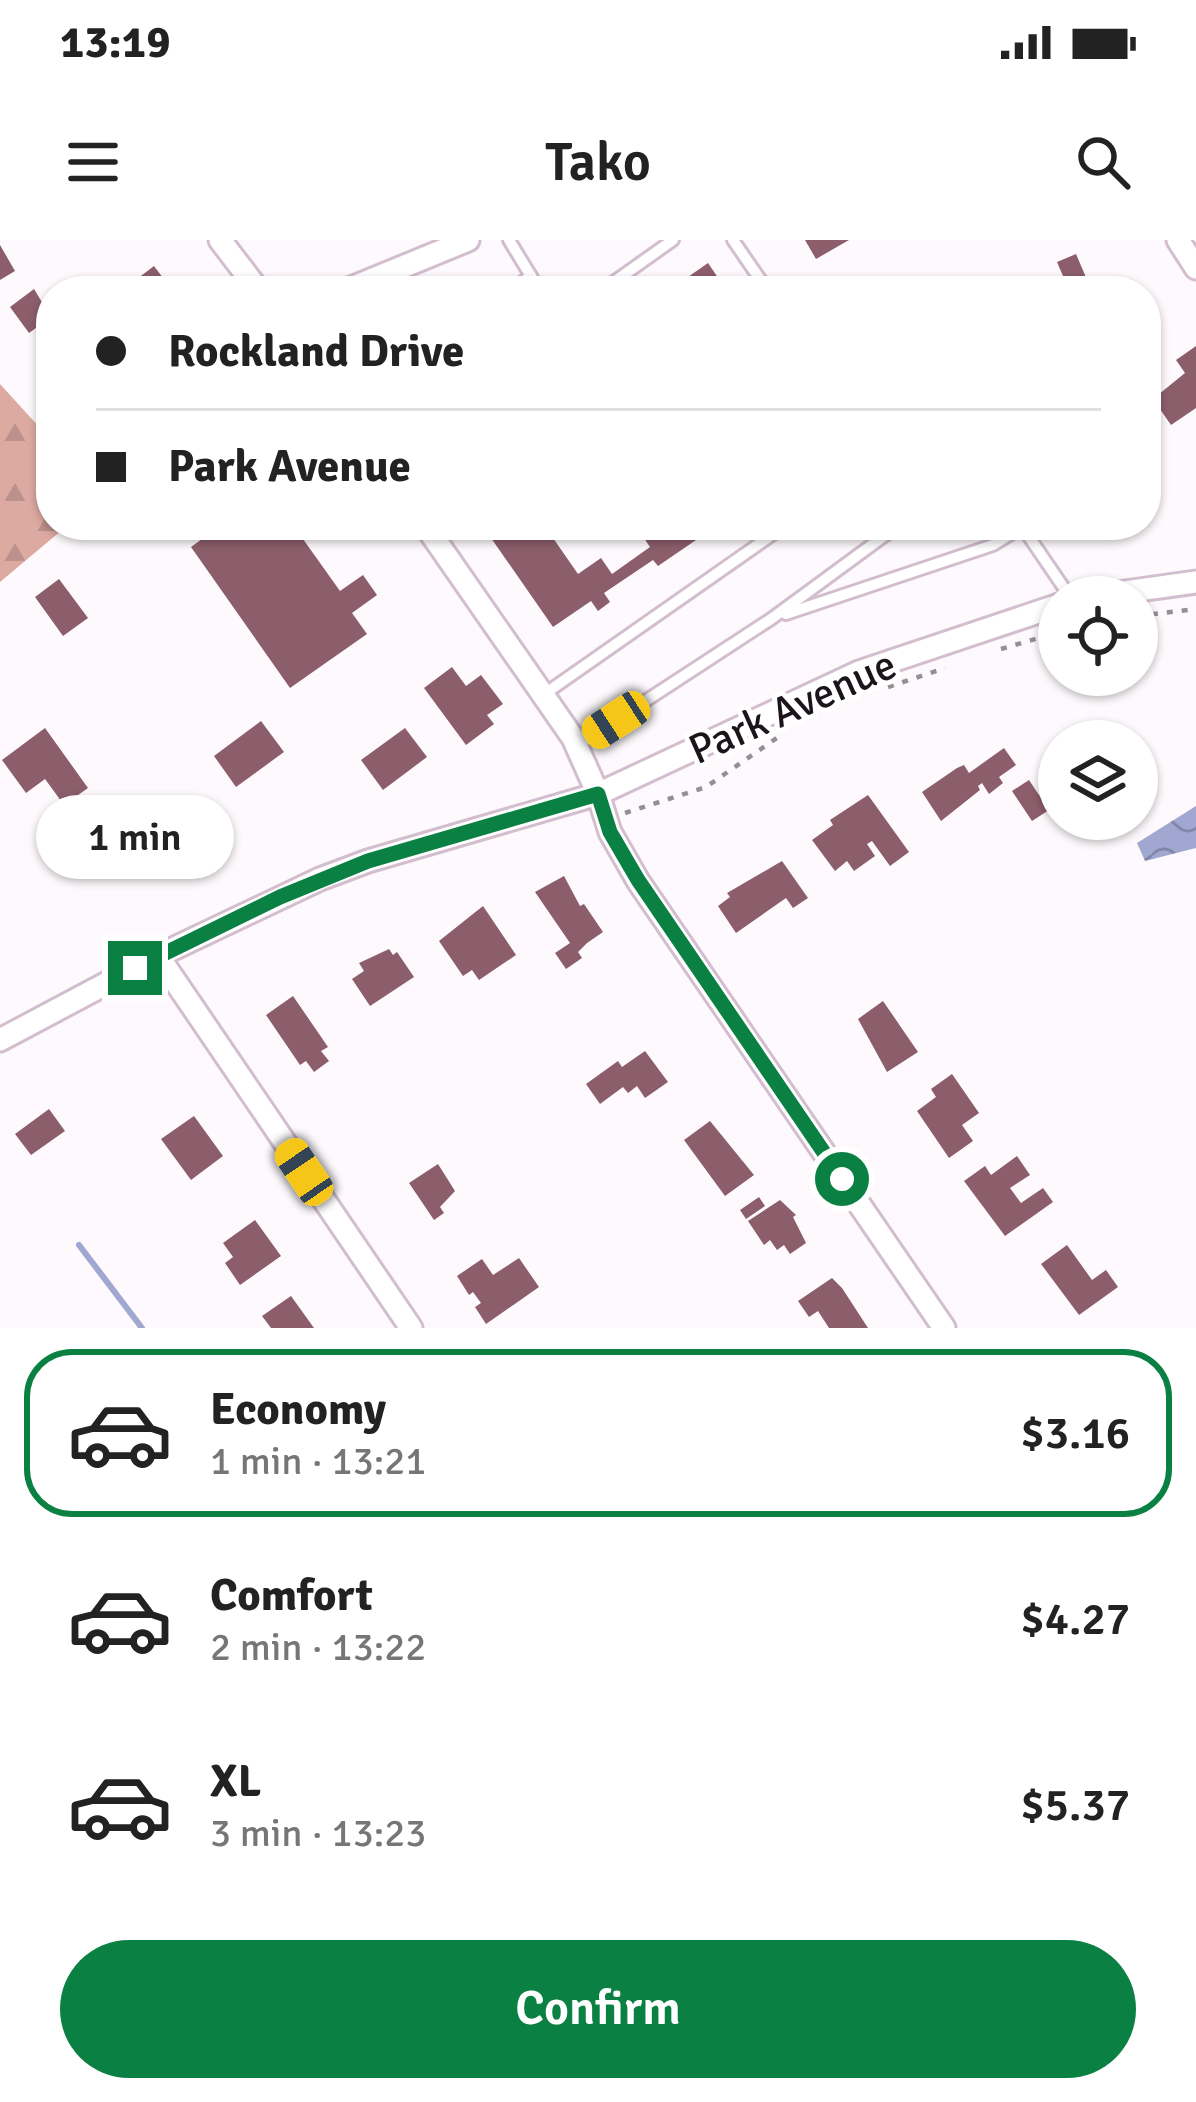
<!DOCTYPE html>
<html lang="en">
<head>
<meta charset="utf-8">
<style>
	:root { --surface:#fff; --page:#f6f6f6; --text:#222; --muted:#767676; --line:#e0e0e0; --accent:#0b8043 }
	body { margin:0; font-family:Signika,sans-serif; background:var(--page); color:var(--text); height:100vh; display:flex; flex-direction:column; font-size:45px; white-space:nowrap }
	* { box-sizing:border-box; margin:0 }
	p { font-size:39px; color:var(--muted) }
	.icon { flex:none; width:66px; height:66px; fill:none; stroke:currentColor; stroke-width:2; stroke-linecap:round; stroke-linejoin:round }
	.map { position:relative; height:1088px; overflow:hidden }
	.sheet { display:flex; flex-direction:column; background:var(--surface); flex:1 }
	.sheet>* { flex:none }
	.banner { position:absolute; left:36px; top:36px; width:1125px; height:264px; border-radius:48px; box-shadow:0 3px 9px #0004; display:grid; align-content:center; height:264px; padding:0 60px; background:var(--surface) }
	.tools { position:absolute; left:1038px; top:336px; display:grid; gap:24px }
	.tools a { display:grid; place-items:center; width:120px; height:120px; border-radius:50%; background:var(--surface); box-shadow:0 3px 9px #0004; font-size:60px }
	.end { position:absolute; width:54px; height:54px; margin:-27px; border:15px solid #0b8043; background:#fff; box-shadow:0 0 0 6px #fff }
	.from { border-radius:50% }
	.bubble { position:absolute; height:84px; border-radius:42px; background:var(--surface); box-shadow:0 3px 9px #0004; font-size:39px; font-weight:600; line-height:84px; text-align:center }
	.car { position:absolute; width:36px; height:72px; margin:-36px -18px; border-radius:15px; box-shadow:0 0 9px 3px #0007; background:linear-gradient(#f5c518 24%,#345 0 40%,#f5c518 0 76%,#345 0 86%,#f5c518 0) }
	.banner b { display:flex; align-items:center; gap:42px; height:114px; font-size:45px }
	.banner b+b { border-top:3px solid var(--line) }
	.banner i { width:30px; height:30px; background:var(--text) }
	ul { padding:21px 0 0; list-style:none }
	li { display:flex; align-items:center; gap:36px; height:168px; margin:0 24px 18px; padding:0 36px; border:6px solid transparent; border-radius:48px }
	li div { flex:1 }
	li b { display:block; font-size:45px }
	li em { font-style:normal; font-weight:600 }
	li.current { border-color:var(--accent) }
	li>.icon { width:108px; height:108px; stroke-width:1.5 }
	.primary-button { display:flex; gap:24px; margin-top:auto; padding:24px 60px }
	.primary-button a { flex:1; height:138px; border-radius:72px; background:var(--accent); color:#fff; font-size:48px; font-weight:600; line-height:138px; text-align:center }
	.status { display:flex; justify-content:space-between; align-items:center; height:84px; padding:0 60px; background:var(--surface); direction:ltr }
	.status svg { height:33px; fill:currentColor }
	header { display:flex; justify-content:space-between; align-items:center; height:156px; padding:0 60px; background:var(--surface); font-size:54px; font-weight:600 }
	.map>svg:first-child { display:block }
</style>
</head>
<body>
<div class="status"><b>13:19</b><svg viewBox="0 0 49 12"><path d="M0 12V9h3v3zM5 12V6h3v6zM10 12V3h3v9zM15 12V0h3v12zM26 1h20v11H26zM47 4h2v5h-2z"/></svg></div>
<header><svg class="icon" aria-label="menu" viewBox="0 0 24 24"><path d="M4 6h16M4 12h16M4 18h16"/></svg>Tako<svg class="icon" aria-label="search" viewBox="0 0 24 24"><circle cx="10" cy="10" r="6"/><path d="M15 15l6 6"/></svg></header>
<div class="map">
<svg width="1196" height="1088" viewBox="0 0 1196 1088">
	<defs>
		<pattern id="forest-firs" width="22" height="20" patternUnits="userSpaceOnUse" patternTransform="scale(3)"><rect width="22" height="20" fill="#ddaaa2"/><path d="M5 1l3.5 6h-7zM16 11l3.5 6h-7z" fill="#bd918b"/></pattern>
		<pattern id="water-waves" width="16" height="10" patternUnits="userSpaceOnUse" patternTransform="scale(3)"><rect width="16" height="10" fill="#a0a7d1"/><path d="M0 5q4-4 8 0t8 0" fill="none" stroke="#8287a9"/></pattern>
	</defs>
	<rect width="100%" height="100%" fill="#fdf9fc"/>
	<polygon fill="url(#forest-firs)" points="0,144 51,200 51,285 68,285 0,342"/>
	<polygon fill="url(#water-waves)" points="1196,566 1196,608 1145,621 1137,603"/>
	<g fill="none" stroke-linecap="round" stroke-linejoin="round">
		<polyline stroke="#a0a7d1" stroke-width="6" points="79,1005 142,1088"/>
	</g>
	<g fill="#8c5e6b">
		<polygon points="805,0 849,0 816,19"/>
		<polygon points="0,5 15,31 0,40"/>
		<polygon points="1076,14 1088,42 1069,50 1057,22"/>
		<polygon points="708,23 727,51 668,51"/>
		<polygon points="154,26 173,51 133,51 129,45"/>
		<polygon points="34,49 51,77 29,93 10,67"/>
		<polygon points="1196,106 1196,168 1171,185 1153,159 1185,133 1176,120"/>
		<polygon points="221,285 293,285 340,351 363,335 377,355 352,373 367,394 290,448 191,307"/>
		<polygon points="482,285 544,285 578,334 601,318 612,334 650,307 635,285 718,285 658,326 653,320 604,353 610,362 598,371 591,361 553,387"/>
		<polygon points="59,339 88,378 63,396 35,357"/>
		<polygon points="452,427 466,446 481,435 503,464 487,475 494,484 466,505 424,448"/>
		<polygon points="261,481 284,512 236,547 214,516"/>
		<polygon points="45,488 88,548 64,565 45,539 26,553 2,520"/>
		<polygon points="405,488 427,517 383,550 361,520"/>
		<polygon points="1004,508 1016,525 999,537 1003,543 989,554 982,543 978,546 980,550 941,581 922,552 957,528 964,525 969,533"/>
		<polygon points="1029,540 1049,570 1032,581 1012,551"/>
		<polygon points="868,555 909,612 890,626 872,601 867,604 875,616 854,631 847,621 835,631 812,600 833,585 830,580"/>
		<polygon points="782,621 808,658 793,668 786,658 736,693 718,666 730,657 727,653"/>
		<polygon points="564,636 580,666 584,664 603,692 587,703 578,712 582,718 566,729 555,713 570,703 535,652"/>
		<polygon points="483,666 516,715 479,740 472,730 463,736 439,701"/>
		<polygon points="389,709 393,715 397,712 414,737 370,766 352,739 364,731 359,723"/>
		<polygon points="293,756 328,807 321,811 329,821 314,832 306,821 300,825 266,775"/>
		<polygon points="883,761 918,812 887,832 858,779"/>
		<polygon points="645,811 668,842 645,858 637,846 628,853 623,847 600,864 586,844 618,821 622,827"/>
		<polygon points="952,834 979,873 962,885 973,901 949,918 917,871 936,857 931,849"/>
		<polygon points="49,869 65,891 31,915 15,894"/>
		<polygon points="194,876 223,916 191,940 161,899"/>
		<polygon points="710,881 754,935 725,956 684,900"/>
		<polygon points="1017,916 1030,935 1010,948 1021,963 1043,948 1053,962 1005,996 964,941 985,926 991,935"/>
		<polygon points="438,924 455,951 440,967 444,973 434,980 409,943"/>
		<polygon points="759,957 765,966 746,979 740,970"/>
		<polygon points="780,960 796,975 793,977 806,1003 790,1014 784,1005 777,1010 770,1000 764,1005 748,981"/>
		<polygon points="255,980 281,1016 240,1045 225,1023 233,1017 223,1003"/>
		<polygon points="1067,1005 1092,1040 1106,1030 1118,1047 1079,1075 1041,1024"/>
		<polygon points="519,1018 539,1047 486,1084 475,1067 481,1063 473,1052 469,1055 457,1036 482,1019 493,1035"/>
		<polygon points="832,1038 842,1048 868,1088 829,1088 818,1071 809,1077 798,1061"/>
		<polygon points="291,1056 314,1088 271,1088 262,1076"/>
	</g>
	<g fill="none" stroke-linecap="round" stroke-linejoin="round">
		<defs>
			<g id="service">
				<polyline points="509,0 540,51"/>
				<polyline points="733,0 768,51"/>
				<polyline points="509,51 531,36"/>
				<polyline points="601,51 673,0"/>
				<polyline points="1021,285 1070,357"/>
				<polyline points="786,374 993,305 1022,287"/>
				<polyline points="543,455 786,285"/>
				<polyline points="578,505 771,379 899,285"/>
			</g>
			<g id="minor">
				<polyline points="220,0 259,51"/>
				<polyline points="1178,0 1196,28"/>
				<polyline points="344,51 468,0"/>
				<polyline points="425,285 573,498 598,554 610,592 638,641 944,1088"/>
				<polyline points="1089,357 1196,342"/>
				<polyline points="158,716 411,1088"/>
				<polyline points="0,800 158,716 320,639 368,621 598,554 859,432 1059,365"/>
			</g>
		</defs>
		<use href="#service" stroke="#d3becf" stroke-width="16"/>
		<use href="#minor" stroke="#d3becf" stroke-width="27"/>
		<g stroke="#958f94" stroke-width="4.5" stroke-dasharray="6 9" stroke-linecap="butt">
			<polyline points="1137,376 1196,369"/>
			<polyline points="1001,409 1059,392"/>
			<polyline points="888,447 945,428"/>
			<polyline points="625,573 706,547 784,493"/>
		</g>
		<use href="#service" stroke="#fff" stroke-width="10"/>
		<use href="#minor" stroke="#fff" stroke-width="21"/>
	</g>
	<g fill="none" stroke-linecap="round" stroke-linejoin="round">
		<polyline stroke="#0b8043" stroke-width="15" points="135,728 280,657 368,621 598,554 610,592 638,640 842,939"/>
	</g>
	<g text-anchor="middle" stroke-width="10" stroke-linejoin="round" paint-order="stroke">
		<g font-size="42" fill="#1b141a" stroke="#fff">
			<text transform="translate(792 466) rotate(-24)" y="15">Park Avenue</text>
		</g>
	</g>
</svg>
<div class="tools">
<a><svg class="icon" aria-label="locate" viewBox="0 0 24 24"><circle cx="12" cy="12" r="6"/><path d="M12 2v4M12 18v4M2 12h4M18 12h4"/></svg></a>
<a><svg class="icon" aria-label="layers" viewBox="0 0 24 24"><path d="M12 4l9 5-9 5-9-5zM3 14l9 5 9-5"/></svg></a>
</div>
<i class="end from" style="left:842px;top:939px"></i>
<i class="end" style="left:135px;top:728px"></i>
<div class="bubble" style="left:36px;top:555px;width:198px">1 min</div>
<i class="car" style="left:616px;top:480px;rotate:237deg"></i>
<i class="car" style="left:304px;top:932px;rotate:326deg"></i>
<div class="banner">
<b><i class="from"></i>Rockland Drive</b>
<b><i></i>Park Avenue</b>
</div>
</div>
<section class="sheet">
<ul>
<li class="current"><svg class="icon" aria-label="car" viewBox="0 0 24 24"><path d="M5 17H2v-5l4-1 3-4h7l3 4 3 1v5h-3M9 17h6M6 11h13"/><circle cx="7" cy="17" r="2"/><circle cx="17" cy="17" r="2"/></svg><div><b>Economy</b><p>1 min · 13:21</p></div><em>$3.16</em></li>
<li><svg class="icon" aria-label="car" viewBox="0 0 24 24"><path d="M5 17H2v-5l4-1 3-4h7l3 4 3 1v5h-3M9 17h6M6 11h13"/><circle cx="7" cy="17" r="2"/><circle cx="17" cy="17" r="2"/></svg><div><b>Comfort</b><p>2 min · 13:22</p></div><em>$4.27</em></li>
<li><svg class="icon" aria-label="car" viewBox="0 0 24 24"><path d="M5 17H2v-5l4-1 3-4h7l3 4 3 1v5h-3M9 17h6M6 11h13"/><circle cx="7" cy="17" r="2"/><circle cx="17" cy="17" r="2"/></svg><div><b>XL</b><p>3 min · 13:23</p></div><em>$5.37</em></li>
</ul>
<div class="primary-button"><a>Confirm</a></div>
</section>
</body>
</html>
